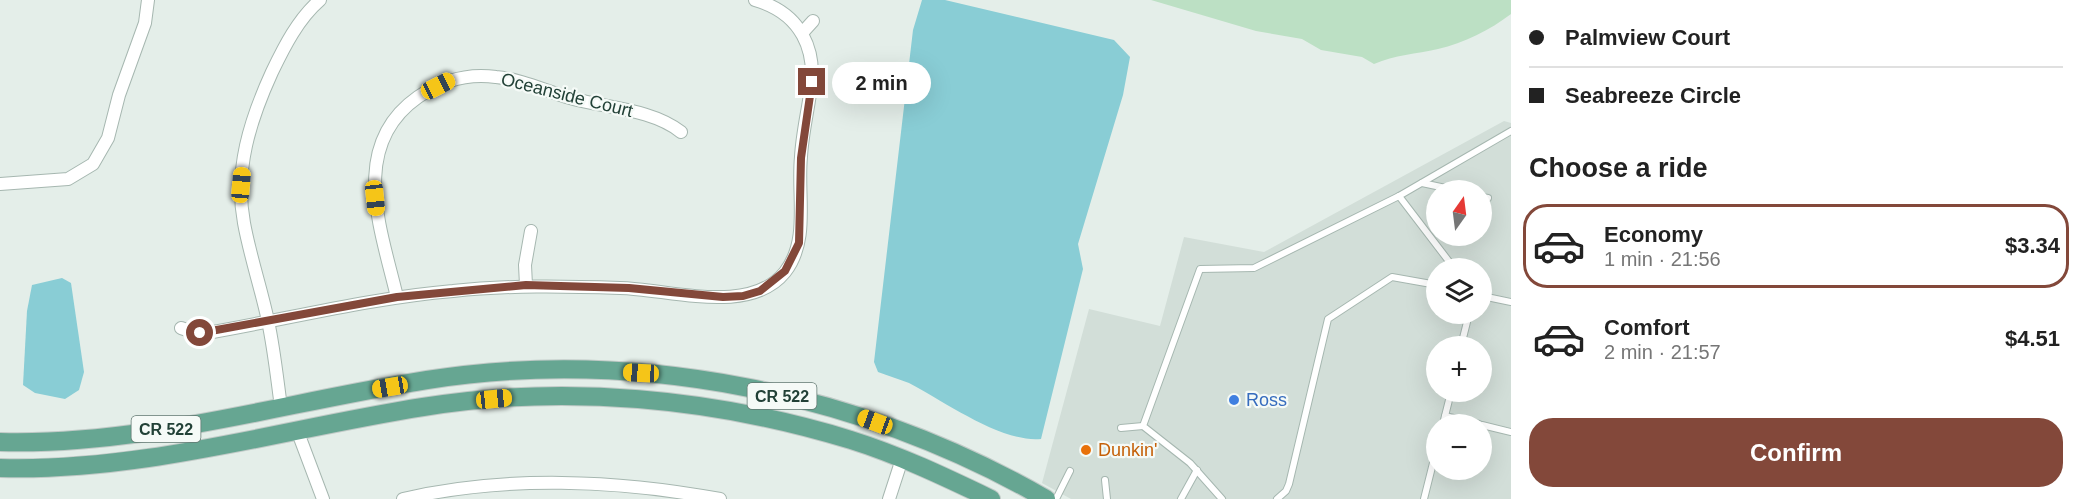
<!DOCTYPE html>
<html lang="en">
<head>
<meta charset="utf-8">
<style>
	:root { --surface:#fff; --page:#f6f6f6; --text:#222; --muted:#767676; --line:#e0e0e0; --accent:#83483a }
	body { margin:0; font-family:Arial,sans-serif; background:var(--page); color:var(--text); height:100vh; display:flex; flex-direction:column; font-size:22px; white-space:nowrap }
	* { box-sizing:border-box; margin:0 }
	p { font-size:20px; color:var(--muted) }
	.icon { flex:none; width:33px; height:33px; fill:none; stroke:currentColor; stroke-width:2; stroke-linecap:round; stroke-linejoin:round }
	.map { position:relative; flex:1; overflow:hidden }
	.panel { display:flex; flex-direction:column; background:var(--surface); width:570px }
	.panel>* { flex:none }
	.hud { display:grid; align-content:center; height:132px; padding:0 18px; background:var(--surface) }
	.needle { width:39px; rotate:14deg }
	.tools { position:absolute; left:1426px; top:180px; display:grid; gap:12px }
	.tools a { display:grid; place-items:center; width:66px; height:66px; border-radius:50%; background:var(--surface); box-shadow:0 6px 24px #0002; font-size:30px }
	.end { position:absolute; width:27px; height:27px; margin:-14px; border:8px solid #83483a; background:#fff; box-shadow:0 0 0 3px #fff }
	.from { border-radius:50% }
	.bubble { position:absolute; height:42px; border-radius:21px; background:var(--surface); box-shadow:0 6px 24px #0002; font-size:20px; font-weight:800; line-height:42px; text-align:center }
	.car { position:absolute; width:18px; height:36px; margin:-18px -9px; border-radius:8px; box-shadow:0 0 4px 2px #0007; background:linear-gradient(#f5c518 24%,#345 0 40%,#f5c518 0 76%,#345 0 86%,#f5c518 0) }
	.hud b { display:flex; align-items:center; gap:21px; height:57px; font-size:22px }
	.hud b+b { border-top:2px solid var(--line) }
	.hud i { width:15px; height:15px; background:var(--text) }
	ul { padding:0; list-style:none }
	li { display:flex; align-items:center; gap:18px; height:84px; margin:0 12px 9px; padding:0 6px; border:3px solid transparent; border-radius:24px }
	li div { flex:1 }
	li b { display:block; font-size:22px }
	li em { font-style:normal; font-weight:800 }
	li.selected { border-color:var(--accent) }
	li>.icon { width:54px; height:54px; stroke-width:1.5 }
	h2 { padding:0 18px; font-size:27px; line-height:72px }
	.button { display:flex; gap:12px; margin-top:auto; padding:12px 18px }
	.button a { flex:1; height:69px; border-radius:24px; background:var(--accent); color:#fff; font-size:24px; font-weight:800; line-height:69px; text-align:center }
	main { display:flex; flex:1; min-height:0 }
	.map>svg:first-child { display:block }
</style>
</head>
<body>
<main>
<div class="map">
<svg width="1511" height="499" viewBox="0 0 1511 499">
	<rect width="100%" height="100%" fill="#e4eee9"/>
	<path fill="#d2ded8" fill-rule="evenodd" d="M1504 121 1511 123V499H1071L1042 483 1089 309 1160 326 1184 237 1264 252ZM1437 190H1482V236H1437ZM1437 268H1482V314H1437ZM1437 346H1482V392H1437ZM1437 424H1482V470H1437Z"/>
	<path fill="#bce0c4" d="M1151 0H1511V14C1490 30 1464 43 1438 49 1416 54 1395 55 1374 64L1362 57 1321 50 1302 39 1256 31Z"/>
	<g fill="#89cdd5">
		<path d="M922 0H945L1114 40 1130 57 1123 95 1078 244 1083 269 1041 439C1001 443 944 401 909 383 899 379 888 376 878 372L874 362 913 30Z"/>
		<polygon points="62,278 71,283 84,372 79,390 65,399 35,393 23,385 27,311 32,285"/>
	</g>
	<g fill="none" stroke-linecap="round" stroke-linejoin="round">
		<defs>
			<g id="lane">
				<polyline points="1422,183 1455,190"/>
				<polyline points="1482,197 1488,198"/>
				<polyline points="1454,268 1399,196 1511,131"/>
				<polyline points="1482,296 1511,302"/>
				<polyline points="1461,346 1469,314"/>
				<polyline points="1445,416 1479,424"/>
				<polyline points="1443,424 1451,392"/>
				<polyline points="1482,425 1511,432"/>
				<polyline points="1121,428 1143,426"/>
				<polyline points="1105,480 1107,499"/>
				<polyline points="1056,499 1070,471"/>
				<polyline points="1181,499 1197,470"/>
				<polyline points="1222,499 1190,463 1143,426 1200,269 1254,268 1399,196"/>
				<polyline points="1277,499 1286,491 1289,484 1328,319 1392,277 1437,285"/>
				<polyline points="1424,499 1437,447"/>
			</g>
			<g id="street">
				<polyline points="803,32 813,21"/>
				<polyline points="0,184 68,179 93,164 108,138 119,95 145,23 148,0"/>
				<polyline points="526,285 525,265 531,231"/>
				<path d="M397 297C381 229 348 146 418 97 441 81 468 73 496 77 520 79 546 91 570 98 606 108 652 109 681 132"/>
				<path d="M181 328 193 332 207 333C288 319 370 298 453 291 509 285 564 286 620 288 669 289 750 316 785 272 810 240 797 195 801 157 802 136 807 115 810 94 818 50 801 13 755 0"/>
				<path d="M281 407C277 378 274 349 268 321 261 288 250 256 244 223 234 170 250 120 272 72 284 47 298 19 320 0"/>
				<polyline points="297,430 323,499"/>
				<path d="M403 499C505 475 618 480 720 499"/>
				<polyline points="889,499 902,459"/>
			</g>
			<g id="primary">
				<path d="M0 442C144 446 285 402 427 380 637 347 862 393 1046 499"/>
				<path d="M0 468C143 472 283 429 423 407 564 384 714 398 851 440 899 455 945 477 991 499"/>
			</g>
		</defs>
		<use href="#lane" stroke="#a6b7b0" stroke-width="8"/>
		<use href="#street" stroke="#a6b7b0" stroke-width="14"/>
		<use href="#primary" stroke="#c1cac7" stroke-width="20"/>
		<use href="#lane" stroke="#fff" stroke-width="6"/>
		<use href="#street" stroke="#fff" stroke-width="12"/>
		<use href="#primary" stroke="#66a692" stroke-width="18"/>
	</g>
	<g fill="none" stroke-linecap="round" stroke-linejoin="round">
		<polyline stroke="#83483a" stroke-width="8" points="200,333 397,297 526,285 629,288 723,297 743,296 760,291 785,271 799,243 801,158 812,82"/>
	</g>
	<circle fill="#3f7fe0" stroke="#f5faf7" stroke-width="2" cx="1234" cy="400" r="6"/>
	<circle fill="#e8710a" stroke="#f5faf7" stroke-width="2" cx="1086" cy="450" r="6"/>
	<g text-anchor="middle" stroke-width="4.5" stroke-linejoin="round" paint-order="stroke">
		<g fill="#f5faf7" stroke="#617871" stroke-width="1.5">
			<rect x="747.5" y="383" width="69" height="26" rx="4.5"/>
			<rect x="131.5" y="416" width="69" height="26" rx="4.5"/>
		</g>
		<g font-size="16" font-weight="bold" fill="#224137">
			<text x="782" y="402">CR 522</text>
			<text x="166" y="435">CR 522</text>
		</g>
		<g font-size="18" fill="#224137" stroke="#f5faf7">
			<text transform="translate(567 95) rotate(14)" y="6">Oceanside Court</text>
		</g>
		<g font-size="18" fill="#366cbe" stroke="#f5faf7" text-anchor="start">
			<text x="1246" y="406">Ross</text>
		</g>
		<g font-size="18" fill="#c56008" stroke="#f5faf7" text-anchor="start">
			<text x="1098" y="456">Dunkin'</text>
		</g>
	</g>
</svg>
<div class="tools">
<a><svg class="needle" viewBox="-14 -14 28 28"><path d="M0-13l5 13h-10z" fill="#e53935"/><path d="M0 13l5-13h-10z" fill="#767676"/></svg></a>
<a><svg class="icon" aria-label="layers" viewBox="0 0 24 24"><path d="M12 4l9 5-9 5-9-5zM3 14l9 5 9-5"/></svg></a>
<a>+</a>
<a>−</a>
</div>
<i class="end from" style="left:200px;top:333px"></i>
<i class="end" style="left:812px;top:82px"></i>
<div class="bubble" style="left:832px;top:62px;width:99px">2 min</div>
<i class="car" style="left:438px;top:86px;rotate:63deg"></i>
<i class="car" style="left:241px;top:185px;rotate:5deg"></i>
<i class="car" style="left:375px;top:198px;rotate:174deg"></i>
<i class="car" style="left:641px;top:373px;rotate:273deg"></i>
<i class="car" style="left:390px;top:387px;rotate:260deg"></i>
<i class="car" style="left:494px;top:399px;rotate:84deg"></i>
<i class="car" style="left:875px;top:422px;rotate:290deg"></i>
</div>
<section class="panel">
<div class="hud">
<b><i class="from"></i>Palmview Court</b>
<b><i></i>Seabreeze Circle</b>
</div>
<h2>Choose a ride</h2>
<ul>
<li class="selected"><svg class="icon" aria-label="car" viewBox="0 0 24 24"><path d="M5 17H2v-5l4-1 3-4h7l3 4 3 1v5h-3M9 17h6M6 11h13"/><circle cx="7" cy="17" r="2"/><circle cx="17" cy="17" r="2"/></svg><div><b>Economy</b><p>1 min · 21:56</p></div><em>$3.34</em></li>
<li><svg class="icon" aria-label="car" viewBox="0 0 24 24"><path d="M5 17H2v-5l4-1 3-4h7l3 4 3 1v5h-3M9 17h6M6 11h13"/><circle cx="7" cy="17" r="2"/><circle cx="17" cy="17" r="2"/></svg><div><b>Comfort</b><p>2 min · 21:57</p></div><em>$4.51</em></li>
</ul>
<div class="button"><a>Confirm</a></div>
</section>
</main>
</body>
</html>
